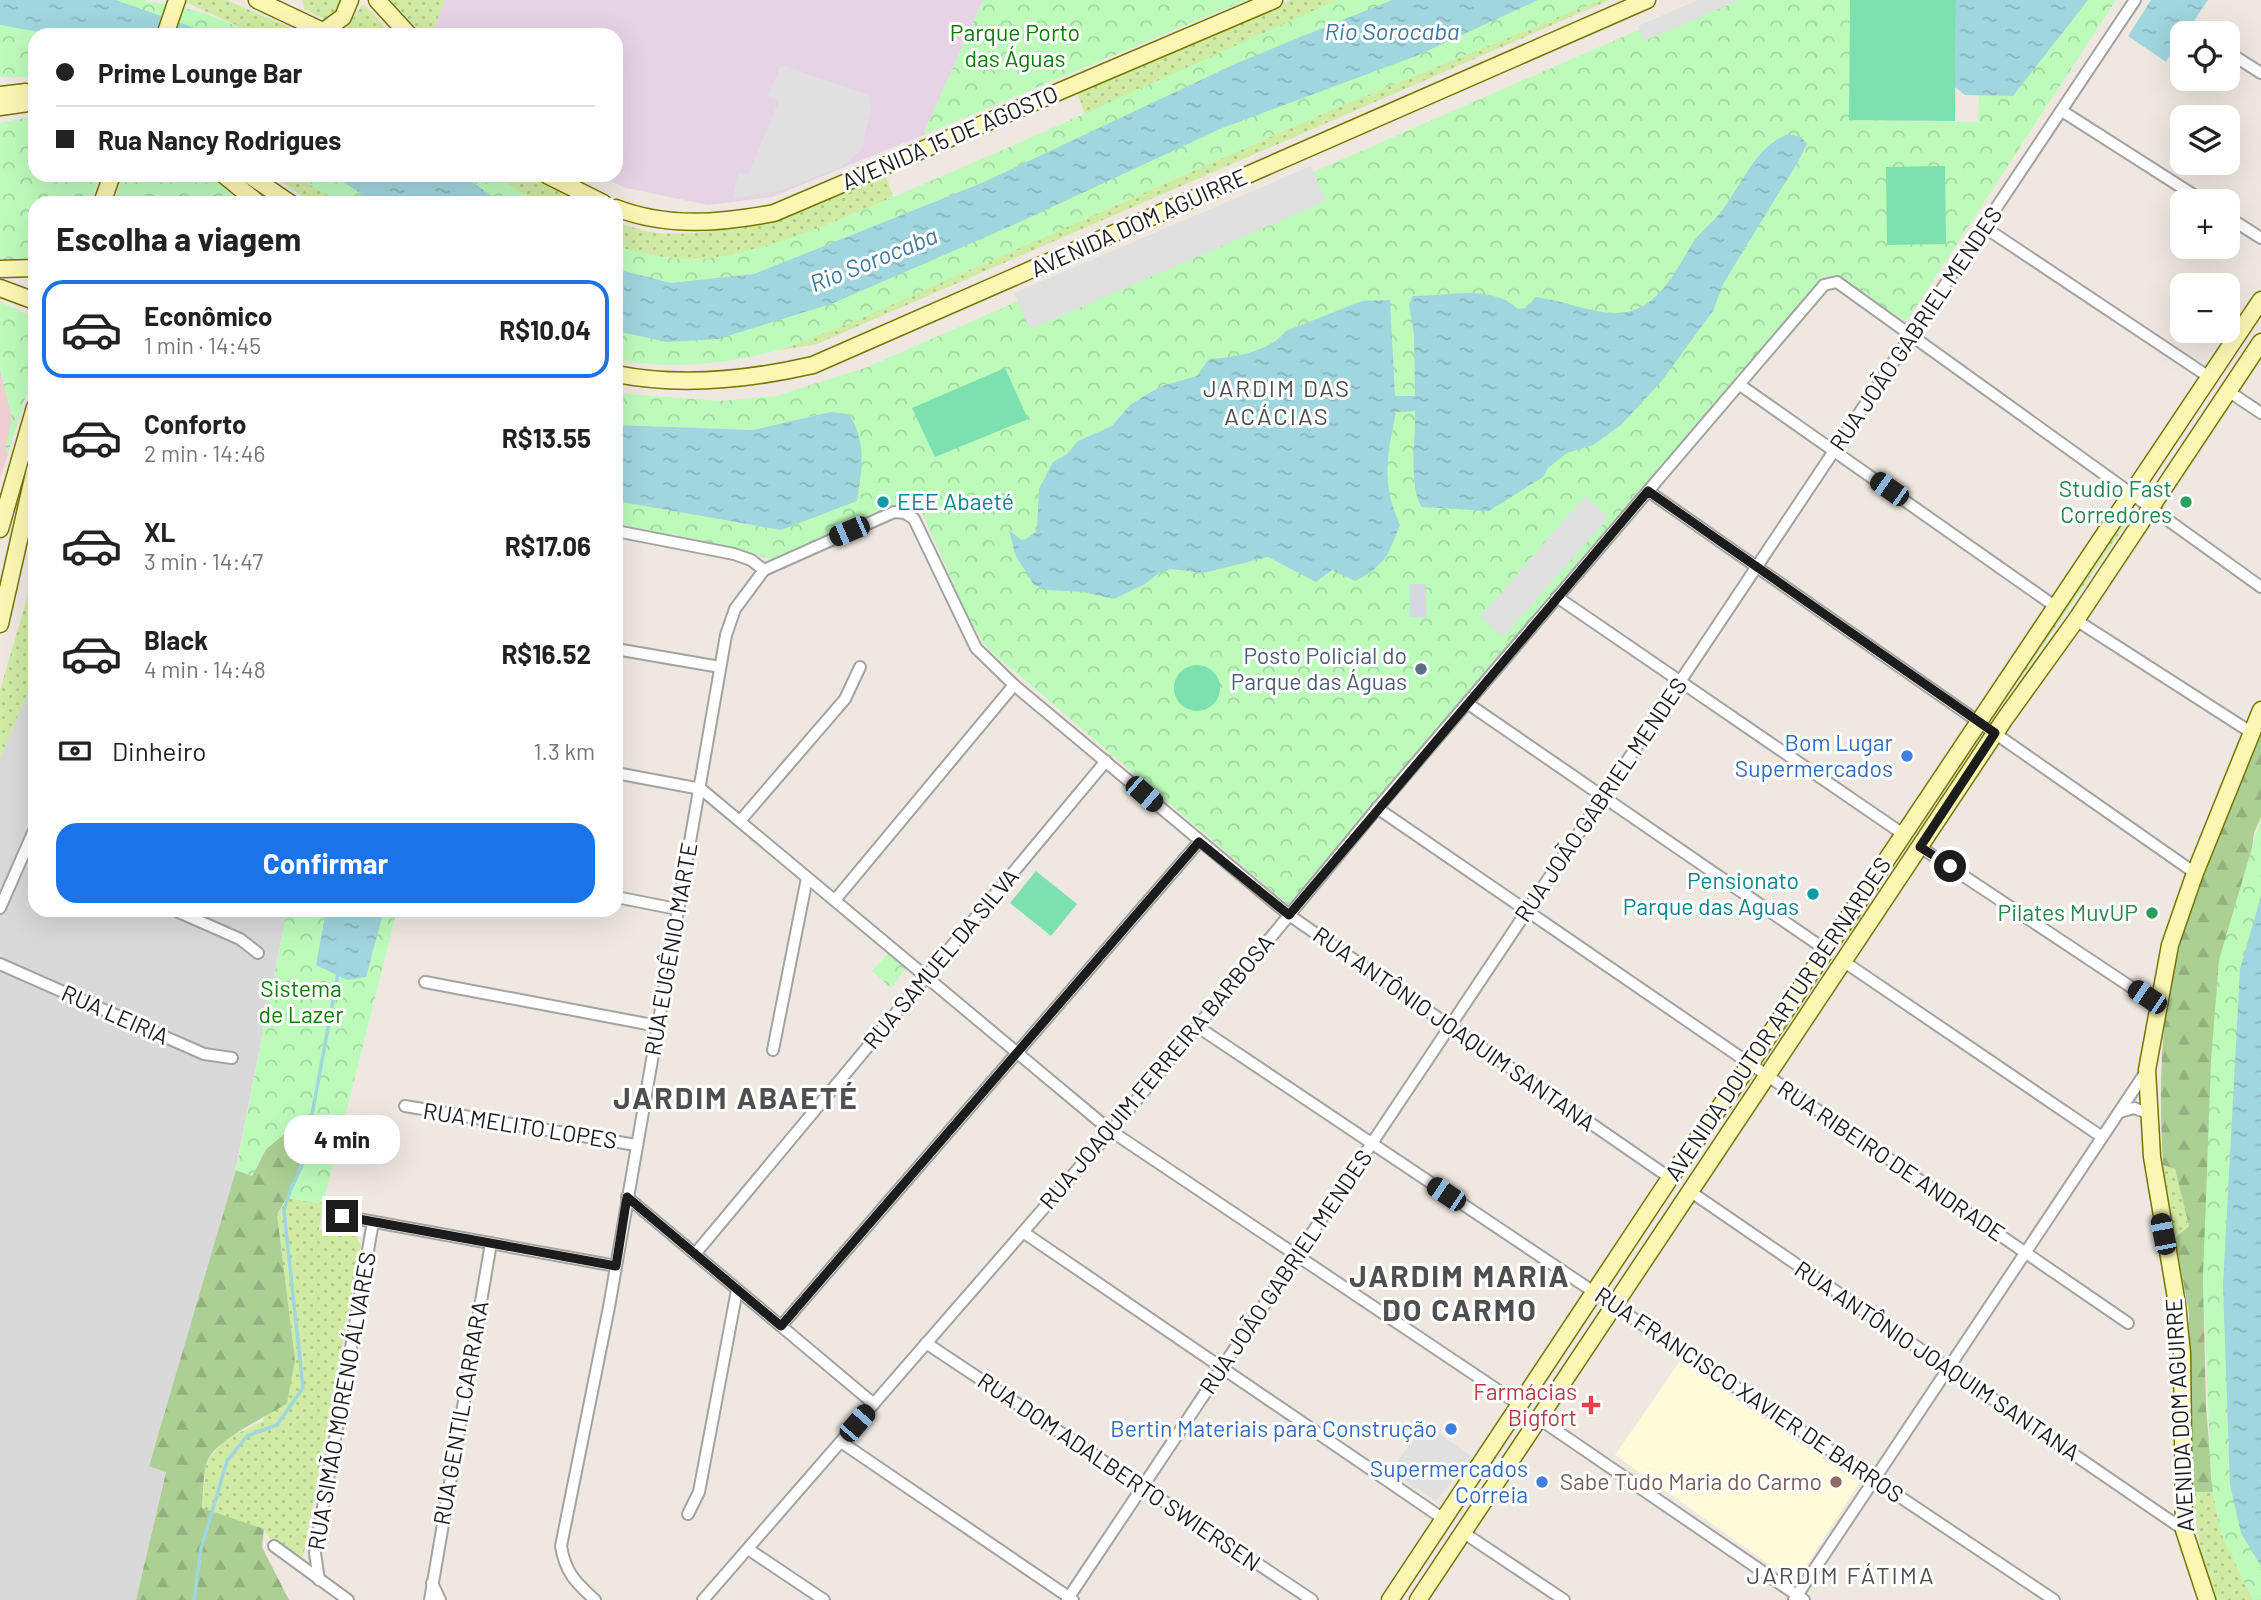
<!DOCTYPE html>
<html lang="pt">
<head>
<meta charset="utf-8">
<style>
	:root { --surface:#fff; --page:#f2f2f2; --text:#222; --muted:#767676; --line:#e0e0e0; --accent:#1a73e8 }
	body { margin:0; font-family:Barlow,sans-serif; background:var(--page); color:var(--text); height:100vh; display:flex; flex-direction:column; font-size:26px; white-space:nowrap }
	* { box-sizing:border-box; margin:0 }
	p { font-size:23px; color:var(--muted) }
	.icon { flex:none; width:38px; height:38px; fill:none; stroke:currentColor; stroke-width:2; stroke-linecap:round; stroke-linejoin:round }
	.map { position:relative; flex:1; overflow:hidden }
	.panel { position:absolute; left:28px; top:196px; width:595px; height:721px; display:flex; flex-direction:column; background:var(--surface); border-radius:21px; box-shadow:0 7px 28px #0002 }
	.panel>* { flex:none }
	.banner { position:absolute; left:28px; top:28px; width:595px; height:154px; border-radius:21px; box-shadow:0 7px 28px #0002; display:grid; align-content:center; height:154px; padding:0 28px; background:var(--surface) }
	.controls { position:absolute; left:2170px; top:21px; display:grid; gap:14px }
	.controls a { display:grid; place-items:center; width:70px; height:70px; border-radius:14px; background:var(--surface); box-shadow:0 7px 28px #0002; font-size:35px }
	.end { position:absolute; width:32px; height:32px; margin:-16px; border:9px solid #1c1c1c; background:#fff; box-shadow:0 0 0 4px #fff }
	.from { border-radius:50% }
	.bubble { position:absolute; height:49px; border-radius:21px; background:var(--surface); box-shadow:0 7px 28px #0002; font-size:23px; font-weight:700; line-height:49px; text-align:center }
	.car { position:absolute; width:21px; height:42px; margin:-21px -10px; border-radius:9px; box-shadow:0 0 5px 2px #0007; background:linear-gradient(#222 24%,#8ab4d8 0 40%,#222 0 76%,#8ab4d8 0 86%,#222 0) }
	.banner b { display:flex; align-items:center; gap:24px; height:66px; font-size:26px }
	.banner b+b { border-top:2px solid var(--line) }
	.banner i { width:18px; height:18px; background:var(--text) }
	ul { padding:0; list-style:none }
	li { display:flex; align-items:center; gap:21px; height:98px; margin:0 14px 10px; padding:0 14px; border:4px solid transparent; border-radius:21px }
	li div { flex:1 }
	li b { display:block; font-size:26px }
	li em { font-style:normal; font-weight:700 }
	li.current { border-color:var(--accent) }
	li>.icon { width:63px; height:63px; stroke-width:1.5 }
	h2 { padding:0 28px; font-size:32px; line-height:84px }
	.pay { display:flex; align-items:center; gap:18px; height:77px; padding:0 28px; font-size:26px }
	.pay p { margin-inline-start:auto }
	.button { display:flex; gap:14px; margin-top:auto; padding:14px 28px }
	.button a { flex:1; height:80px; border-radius:21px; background:var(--accent); color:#fff; font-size:28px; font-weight:700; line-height:80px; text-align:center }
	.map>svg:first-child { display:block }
</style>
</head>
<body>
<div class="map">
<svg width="2261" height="1600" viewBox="0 0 2261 1600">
	<defs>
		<pattern id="grass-dots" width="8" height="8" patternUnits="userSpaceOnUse" patternTransform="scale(1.75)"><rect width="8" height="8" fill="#cfeba4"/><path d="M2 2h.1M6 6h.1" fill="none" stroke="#b1c98d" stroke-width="1.8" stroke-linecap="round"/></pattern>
		<pattern id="forest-firs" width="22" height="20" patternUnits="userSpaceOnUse" patternTransform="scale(1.75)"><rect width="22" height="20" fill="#accf94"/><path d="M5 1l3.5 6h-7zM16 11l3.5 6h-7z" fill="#93b17f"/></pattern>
		<pattern id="park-crowns" width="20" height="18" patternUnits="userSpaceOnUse" patternTransform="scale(1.75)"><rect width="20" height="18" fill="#bdfbbb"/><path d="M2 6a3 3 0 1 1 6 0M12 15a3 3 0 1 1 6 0" fill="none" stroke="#a2d7a0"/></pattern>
		<pattern id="water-ripples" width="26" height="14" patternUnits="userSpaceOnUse" patternTransform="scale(1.75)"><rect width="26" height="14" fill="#a0d6de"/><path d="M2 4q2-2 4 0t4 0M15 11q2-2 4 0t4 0" fill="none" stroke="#89b7be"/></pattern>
	</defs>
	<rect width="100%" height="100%" fill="#eee8e1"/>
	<polygon fill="#dad9d9" points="35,676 35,910 287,910 229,1203 149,1465 166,1471 136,1600 0,1600 0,758"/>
	<polygon fill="#f0cfd1" points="0,369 12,417 8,454 0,479"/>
	<polygon fill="#e7d3e6" points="445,0 983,0 923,135 772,197 708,205 626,188 599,175 616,175 616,35 431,35"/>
	<polygon fill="#fffbd9" points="1680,1361 1859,1483 1802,1573 1787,1577 1615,1455"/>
	<g fill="url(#grass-dots)">
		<polygon points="181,0 226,0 308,35 258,35"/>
		<polygon points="302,0 345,0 339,13 326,20 304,9"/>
		<polygon points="390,0 445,0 431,35 423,35"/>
		<polygon points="1291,0 1338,0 1085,114 1077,92"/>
		<polygon points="1600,0 1610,0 817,344 697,364 780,350 852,322 1331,110"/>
		<polygon points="362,5 366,6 392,35 356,35 346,29"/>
		<polygon points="271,175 295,175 338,203 313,203"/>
		<polygon points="495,175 533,175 578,203 537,203"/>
		<path d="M886 175 893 197C839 220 760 256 702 259 673 261 643 254 616 246V222C629 226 644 232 658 233 738 239 813 204 886 175Z"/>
		<polygon points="2131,507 2133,514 1998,711 1993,708"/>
		<polygon points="35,571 35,676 0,758 0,690"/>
		<polygon points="2163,1165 2175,1169 2189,1226 2176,1237 2176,1243"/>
		<path d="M288 1198 323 1204 319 1230 331 1229 356 1235 361 1247 303 1557C286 1556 271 1543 264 1529L202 1509 206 1462 226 1439 263 1421 295 1360 277 1214Z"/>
		<polygon points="2192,1492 2213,1492 2221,1533 2253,1600 2215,1600 2201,1556"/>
	</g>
	<g fill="url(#forest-firs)">
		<path d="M2261 733V817L2254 833 2207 1198 2203 1280 2206 1407 2213 1492H2192L2189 1313 2176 1243V1237L2189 1226 2175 1169 2163 1165C2159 1093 2159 1019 2179 948 2199 875 2232 803 2261 733Z"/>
		<path d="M311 1112C303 1152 301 1179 277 1214L295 1360 287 1403C267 1417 210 1442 206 1465 203 1478 203 1494 202 1508L264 1529 262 1547 289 1600H136L166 1472 149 1466 236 1170 252 1176 266 1149Z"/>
	</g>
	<g fill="url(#park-crowns)">
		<path d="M0 0H146L147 3C176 0 231 23 258 35H35V77H0Z"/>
		<polygon points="983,0 1246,0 923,135"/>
		<path d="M1338 0H1600L1331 110 852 322C828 331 805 341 781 349 737 363 660 372 616 358V246C643 254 677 262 705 259 787 247 865 209 940 177 1074 120 1205 58 1338 0Z"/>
		<polygon points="1707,0 1850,0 1849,120 1978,122 1979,95 2013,96 2088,0 2116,0 1906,322 1843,279 1823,276 1288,905 985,646 965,610 916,499 773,559 616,523 616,501 781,530 830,412 753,430 616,425 616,393 720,401 776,396 865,368"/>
		<polygon points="35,116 35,175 101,175 90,203 35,203 35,260 16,263 0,259 0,123"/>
		<polygon points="123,175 212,175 228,188 233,203 114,203"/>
		<polygon points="295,175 495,175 537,203 338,203"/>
		<polygon points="0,302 35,318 35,366 8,454 6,447 12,417 0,369"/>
		<polygon points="2261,817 2261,1600 2253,1600 2221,1533 2211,1479 2203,1280 2211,1061 2219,960"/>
		<polygon points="287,910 326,910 316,965 366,976 384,910 397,910 323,1204 288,1198 303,1163 310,1113 266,1149 252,1176 236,1170"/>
		<polygon points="890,951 907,967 891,988 872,971"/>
	</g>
	<g fill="#7ce0af">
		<polygon points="1850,0 1956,0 1955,121 1849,120"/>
		<polygon points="1945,166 1946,244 1887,245 1886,167"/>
		<polygon points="1005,368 1028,419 935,457 912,408"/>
		<circle cx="1197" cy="688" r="23"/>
		<polygon points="1036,871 1077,904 1051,936 1010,903"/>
	</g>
	<g fill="#e0e0e0">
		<polygon points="1698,0 1740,0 1644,41 1638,26"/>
		<polygon points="781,65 869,95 871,108 862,149 841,167 782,190 733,199 738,173 748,175 779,101 768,96"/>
		<polygon points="1311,166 1326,201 1030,329 1014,293"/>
		<polygon points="1585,496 1609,517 1503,637 1480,617"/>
		<polygon points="1423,1423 1472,1457 1436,1501 1391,1472"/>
	</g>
	<polygon fill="#d5d7e4" points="1410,584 1426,584 1426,618 1410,617"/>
	<g fill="url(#water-ripples)">
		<polygon points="0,0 116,0 214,35 56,35 0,25"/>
		<polygon points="1392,0 1538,0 1416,56 1222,128 1011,226 831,304 718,339 667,342 616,331 616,269 671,283 754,274 984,182 1237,63"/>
		<polygon points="1956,0 2088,0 2013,96 1965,95 1955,87"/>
		<polygon points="2151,0 2208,0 2186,33 2182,33 2166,62 2128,36"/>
		<path d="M1789 134 1801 137 1807 144 1799 160 1723 284 1713 311 1660 383 1621 425 1593 445 1567 453 1548 468 1543 477 1489 511 1422 507C1408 488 1416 436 1415 411L1396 412C1387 456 1381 483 1400 525 1388 555 1385 566 1355 581L1332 570 1316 582 1268 557 1203 573 1171 569 1159 573 1145 584 1114 599 1083 592 1047 590 1034 585 1015 554 1009 530 1023 541 1037 531 1039 489 1053 462 1067 454 1078 441 1112 426 1130 405 1144 396 1162 386 1197 376 1209 359C1234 358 1269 352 1286 331L1362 301 1390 300 1395 396H1415L1414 335 1409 304 1413 296C1448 297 1489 283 1518 309L1527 308 1535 297C1562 300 1592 314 1620 313 1659 310 1676 269 1694 241 1701 231 1712 223 1720 213 1741 187 1756 144 1789 134Z"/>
		<polygon points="332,175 463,175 501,203 376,203"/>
		<path d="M830 412 849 414C867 443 862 469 857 501L781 530 616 501V425L753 430Z"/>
		<polygon points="2261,896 2261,1566 2241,1533 2230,1485 2223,1285 2240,969"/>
		<polygon points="326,910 384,910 366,977 347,980 316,965"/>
	</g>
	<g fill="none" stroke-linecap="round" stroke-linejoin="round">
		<polyline stroke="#a0d6de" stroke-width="3.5" points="194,1600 201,1549 227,1461 247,1436 277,1425 303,1388 284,1211 290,1191 303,1163 338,974"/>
		<defs>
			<g id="street">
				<polyline points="2228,52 2261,73"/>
				<polyline points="2062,111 2203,201"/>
				<polyline points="2228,217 2261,238"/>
				<polyline points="1984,227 2209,377"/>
				<polyline points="1740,385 2056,607"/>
				<polyline points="2228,391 2261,413"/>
				<polyline points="1648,491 2195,873"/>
				<polyline points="616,531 734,554 751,560 764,570"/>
				<polyline points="1557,597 1903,834"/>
				<polyline points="2076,620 2252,733"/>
				<polyline points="616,649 720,667"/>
				<polyline points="1467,703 1826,950"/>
				<polyline points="616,773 701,789 1111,1131 1520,1405"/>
				<polyline points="1377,808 2128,1323"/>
				<polyline points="740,821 845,699 860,667"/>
				<polyline points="1920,847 2158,1005"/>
				<polyline points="616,897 677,909"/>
				<polyline points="835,900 1014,685"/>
				<polyline points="0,908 35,828"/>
				<polyline points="174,910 240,939 258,953"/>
				<polyline points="1843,961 2102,1137"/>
				<polyline points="0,964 204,1054 232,1058"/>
				<polyline points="425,982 658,1026"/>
				<polyline points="1198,1027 2054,1600"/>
				<polyline points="773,1050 807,878"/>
				<polyline points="405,1106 636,1145"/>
				<polyline points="2120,1112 2134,1108 2150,1114"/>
				<polyline points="1691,1192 2184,1530"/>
				<polyline points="627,1197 874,1404"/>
				<polyline points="331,1214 616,1266"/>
				<polyline points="1023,1232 1445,1520"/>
				<polyline points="695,1254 1106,761"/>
				<polyline points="781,1326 1199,842"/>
				<polyline points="926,1343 1312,1600"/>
				<polyline points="1538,1418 1804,1600"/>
				<polyline points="841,1442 1073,1600"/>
				<polyline points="688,1514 699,1492 737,1290"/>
				<polyline points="1464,1533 1564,1600"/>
				<polyline points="274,1546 348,1600"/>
				<polyline points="748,1549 824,1600"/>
				<polyline points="319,1580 315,1553 373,1222"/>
				<polyline points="432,1583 440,1600"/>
				<polyline points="430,1600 491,1243"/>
				<path d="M595 1600C576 1583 565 1572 561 1546L609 1307 726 635 735 609 764 570 894 512 905 513 914 519 976 648 1014 685 1289 915 1670 1178"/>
				<polyline points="703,1600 1111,1131 1375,811 1824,285 1837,282 2261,587"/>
				<polyline points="1067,1600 2135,0"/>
				<polyline points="1794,1600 2147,1070"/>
			</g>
			<g id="secondary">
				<polyline points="257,0 331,35"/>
				<polyline points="377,0 409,35"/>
				<polyline points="324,31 343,17 350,0"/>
				<polyline points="165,35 177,0"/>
				<polyline points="0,95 26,92"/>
				<polyline points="0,107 35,102"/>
				<polyline points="224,175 258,203"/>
				<polyline points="249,175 290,203"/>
				<polyline points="547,175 603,203"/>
				<polyline points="102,203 112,175"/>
				<path d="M616 208C668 228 720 223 774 213L1274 0"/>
				<polyline points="0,269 35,268"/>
				<polyline points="0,288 35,301"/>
				<path d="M616 374C681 387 748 380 813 365L1647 0"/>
				<polyline points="0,529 35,407"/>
				<polyline points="0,624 35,469"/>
				<polyline points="1390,1600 1670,1178 1750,1064 2261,300"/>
				<polyline points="1418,1600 2004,720 2076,620 2261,342"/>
				<polyline points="2207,1600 2184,1530 2182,1353 2177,1304 2152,1157 2147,1070 2170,945 2195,873 2261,710"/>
			</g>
		</defs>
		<use href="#street" stroke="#a3a3a3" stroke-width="14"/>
		<use href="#secondary" stroke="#757501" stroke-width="19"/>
		<use href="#street" stroke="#fff" stroke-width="10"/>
		<use href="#secondary" stroke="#fbf7b2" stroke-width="16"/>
	</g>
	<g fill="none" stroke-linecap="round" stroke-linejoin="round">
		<polyline stroke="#1c1c1c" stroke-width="9" points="342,1216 616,1266 627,1197 781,1326 1199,842 1289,915 1648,491 1995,733 1920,847 1950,866"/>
	</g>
	<g fill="#0f9aa8" stroke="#fff" stroke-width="2.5">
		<circle cx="883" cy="502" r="7"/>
		<circle cx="1813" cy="894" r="7"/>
	</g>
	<g fill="#2e9e5b" stroke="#fff" stroke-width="2.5">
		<circle cx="2186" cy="502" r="7"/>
		<circle cx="2152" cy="913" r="7"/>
	</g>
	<circle fill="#5c6f8a" stroke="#fff" stroke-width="2.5" cx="1421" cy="669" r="7"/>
	<g fill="#3f7fe0" stroke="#fff" stroke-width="2.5">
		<circle cx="1907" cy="756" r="7"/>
		<circle cx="1451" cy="1429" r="7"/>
		<circle cx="1542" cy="1482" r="7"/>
	</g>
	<path fill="#e0444e" stroke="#fff" stroke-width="2.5" d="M1587.5 1394.5h7v7h7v7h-7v7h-7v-7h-7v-7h7z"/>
	<circle fill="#8d6e63" stroke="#fff" stroke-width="2.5" cx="1836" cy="1482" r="7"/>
	<g text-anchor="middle" stroke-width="6" stroke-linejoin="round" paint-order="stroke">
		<g font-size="23" fill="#0b7c08" stroke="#fff">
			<text x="1015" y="41">Parque Porto<tspan x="1015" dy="26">das Águas</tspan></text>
			<text x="301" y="997">Sistema<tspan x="301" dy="26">de Lazer</tspan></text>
		</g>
		<g font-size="23" fill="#1c1c1c" stroke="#fff">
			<text transform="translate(950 138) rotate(-23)" y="8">AVENIDA 15 DE AGOSTO</text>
			<text transform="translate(1139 223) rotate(-24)" y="8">AVENIDA DOM AGUIRRE</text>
			<text transform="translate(1916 329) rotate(-56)" y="8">RUA JOÃO GABRIEL MENDES</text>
			<text transform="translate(1601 800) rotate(-56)" y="8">RUA JOÃO GABRIEL MENDES</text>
			<text transform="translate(671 949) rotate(-80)" y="8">RUA EUGÊNIO MARTE</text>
			<text transform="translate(941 959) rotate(-50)" y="8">RUA SAMUEL DA SILVA</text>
			<text transform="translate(115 1015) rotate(24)" y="8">RUA LEIRIA</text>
			<text transform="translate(1778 1019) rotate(-56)" y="8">AVENIDA DOUTOR ARTUR BERNARDES</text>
			<text transform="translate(1454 1029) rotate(35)" y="8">RUA ANTÔNIO JOAQUIM SANTANA</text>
			<text transform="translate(1157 1072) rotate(-50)" y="8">RUA JOAQUIM FERREIRA BARBOSA</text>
			<text transform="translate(520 1126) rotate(9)" y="8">RUA MELITO LOPES</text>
			<text transform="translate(1891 1161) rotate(34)" y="8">RUA RIBEIRO DE ANDRADE</text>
			<text transform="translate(1286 1272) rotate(-56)" y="8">RUA JOÃO GABRIEL MENDES</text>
			<text transform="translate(1937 1361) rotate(34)" y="8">RUA ANTÔNIO JOAQUIM SANTANA</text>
			<text transform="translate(1749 1395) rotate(34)" y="8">RUA FRANCISCO XAVIER DE BARROS</text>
			<text transform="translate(342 1401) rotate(-80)" y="8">RUA SIMÃO MORENO ÁLVARES</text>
			<text transform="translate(461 1413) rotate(-80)" y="8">RUA GENTIL CARRARA</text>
			<text transform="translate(2180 1415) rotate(-93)" y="8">AVENIDA DOM AGUIRRE</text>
			<text transform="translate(1119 1472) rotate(34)" y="8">RUA DOM ADALBERTO SWIERSEN</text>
		</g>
		<g font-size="23" fill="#27864d" stroke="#fff" text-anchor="end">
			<text x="2172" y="497">Studio Fast<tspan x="2172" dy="26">Corredores</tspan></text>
			<text x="2138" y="921">Pilates MuvUP</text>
		</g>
		<g font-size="23" fill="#0d838f" stroke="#fff" text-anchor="start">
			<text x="897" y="510">EEE Abaeté</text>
			<text x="1799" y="889" text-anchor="end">Pensionato<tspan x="1799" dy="26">Parque das Aguas</tspan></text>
		</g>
		<g font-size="23" fill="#4e5e75" stroke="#fff" text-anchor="end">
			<text x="1407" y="664">Posto Policial do<tspan x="1407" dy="26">Parque das Águas</tspan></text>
		</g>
		<g font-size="23" fill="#366cbe" stroke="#fff" text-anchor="end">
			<text x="1893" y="751">Bom Lugar<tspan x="1893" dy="26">Supermercados</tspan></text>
			<text x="1437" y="1437">Bertin Materiais para Construção</text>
			<text x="1528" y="1477">Supermercados<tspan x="1528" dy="26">Correia</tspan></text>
		</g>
		<g font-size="23" fill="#be3a42" stroke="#fff" text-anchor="end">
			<text x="1577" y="1400">Farmácias<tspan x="1577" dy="26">Bigfort</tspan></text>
		</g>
		<g font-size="23" fill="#785e54" stroke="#fff" text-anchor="end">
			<text x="1822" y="1490">Sabe Tudo Maria do Carmo</text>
		</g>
		<g font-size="24" font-style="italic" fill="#41799e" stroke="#fff">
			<text x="1392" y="40">Rio Sorocaba</text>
			<text transform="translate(874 260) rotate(-22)" y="8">Rio Sorocaba</text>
		</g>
		<g font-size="24" letter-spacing="2" fill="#4f4f4f" stroke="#fff">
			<text x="1277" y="397">JARDIM DAS<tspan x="1277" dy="28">ACÁCIAS</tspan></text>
			<text x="1841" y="1584">JARDIM FÁTIMA</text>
		</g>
		<g font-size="30" font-weight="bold" letter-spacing="2" fill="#4f4f4f" stroke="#fff">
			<text x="736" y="1109">JARDIM ABAETÉ</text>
			<text x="1460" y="1287">JARDIM MARIA<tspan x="1460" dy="34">DO CARMO</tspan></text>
		</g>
	</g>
</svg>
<div class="controls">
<a><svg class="icon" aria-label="locate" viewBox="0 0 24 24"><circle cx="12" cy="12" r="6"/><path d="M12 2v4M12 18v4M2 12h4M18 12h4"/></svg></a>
<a><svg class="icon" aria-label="layers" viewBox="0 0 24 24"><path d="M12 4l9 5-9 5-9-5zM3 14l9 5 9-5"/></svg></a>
<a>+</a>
<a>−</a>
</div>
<i class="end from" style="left:1950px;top:866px"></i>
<i class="end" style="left:342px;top:1216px"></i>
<div class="bubble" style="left:284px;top:1115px;width:116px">4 min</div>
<i class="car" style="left:1889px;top:489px;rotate:305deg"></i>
<i class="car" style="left:849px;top:531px;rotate:247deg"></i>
<i class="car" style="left:1144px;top:794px;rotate:131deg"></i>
<i class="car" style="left:2147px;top:997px;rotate:304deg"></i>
<i class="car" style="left:1446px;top:1194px;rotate:304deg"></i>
<i class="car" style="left:2163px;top:1234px;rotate:349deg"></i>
<i class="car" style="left:857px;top:1423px;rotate:41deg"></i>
<div class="banner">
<b><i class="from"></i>Prime Lounge Bar</b>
<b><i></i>Rua Nancy Rodrigues</b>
</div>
<section class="panel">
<h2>Escolha a viagem</h2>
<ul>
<li class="current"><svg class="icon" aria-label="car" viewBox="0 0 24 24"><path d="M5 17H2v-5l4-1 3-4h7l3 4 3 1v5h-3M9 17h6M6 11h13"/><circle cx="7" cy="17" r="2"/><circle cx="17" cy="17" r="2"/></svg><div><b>Econômico</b><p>1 min · 14:45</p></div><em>R$10.04</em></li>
<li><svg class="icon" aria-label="car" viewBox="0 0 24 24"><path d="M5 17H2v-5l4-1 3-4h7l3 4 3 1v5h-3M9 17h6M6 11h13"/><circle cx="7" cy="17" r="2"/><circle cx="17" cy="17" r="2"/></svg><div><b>Conforto</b><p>2 min · 14:46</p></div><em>R$13.55</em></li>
<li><svg class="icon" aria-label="car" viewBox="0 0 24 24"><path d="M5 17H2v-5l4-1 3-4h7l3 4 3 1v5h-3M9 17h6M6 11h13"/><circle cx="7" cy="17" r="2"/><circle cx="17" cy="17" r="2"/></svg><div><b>XL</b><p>3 min · 14:47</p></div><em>R$17.06</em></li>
<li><svg class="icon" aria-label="car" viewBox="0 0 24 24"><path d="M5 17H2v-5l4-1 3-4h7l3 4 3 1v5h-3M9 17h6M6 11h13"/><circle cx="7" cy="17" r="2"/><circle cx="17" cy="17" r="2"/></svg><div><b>Black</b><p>4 min · 14:48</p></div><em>R$16.52</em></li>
</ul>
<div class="pay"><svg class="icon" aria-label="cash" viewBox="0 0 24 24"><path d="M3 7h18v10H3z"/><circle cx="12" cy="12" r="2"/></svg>Dinheiro<p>1.3 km</p></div>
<div class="button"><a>Confirmar</a></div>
</section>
</div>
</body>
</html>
